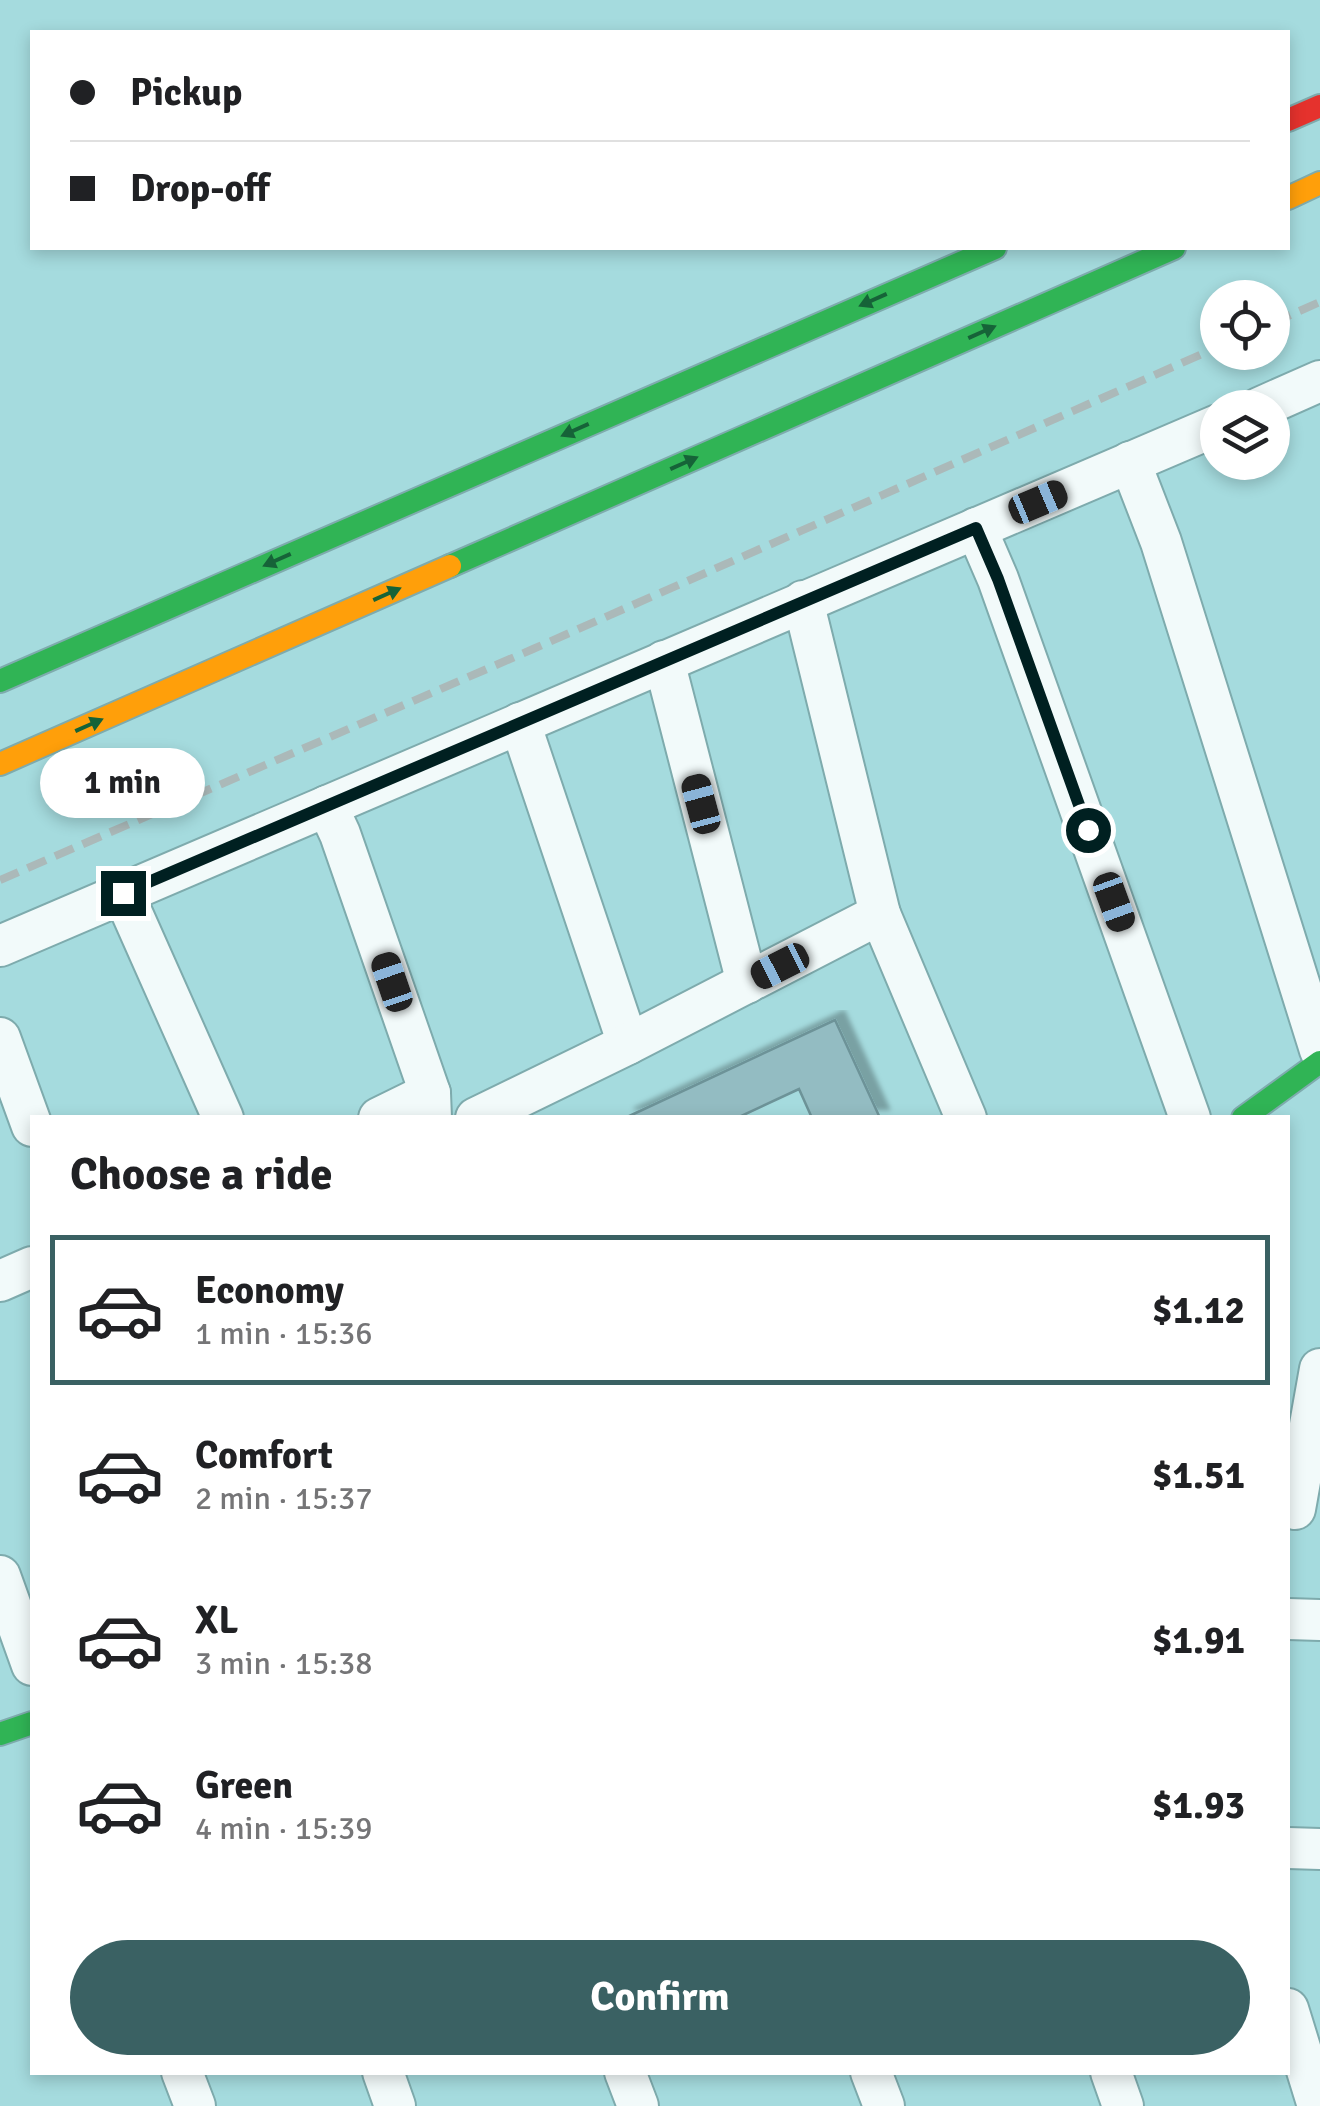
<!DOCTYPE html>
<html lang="en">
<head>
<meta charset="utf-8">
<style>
	:root { --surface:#fff; --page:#f6f6f6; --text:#202124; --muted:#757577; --line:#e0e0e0; --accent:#3a6163 }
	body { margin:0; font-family:Signika,sans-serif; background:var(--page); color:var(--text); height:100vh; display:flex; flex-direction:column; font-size:38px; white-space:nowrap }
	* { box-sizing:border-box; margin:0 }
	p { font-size:32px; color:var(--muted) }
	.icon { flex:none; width:55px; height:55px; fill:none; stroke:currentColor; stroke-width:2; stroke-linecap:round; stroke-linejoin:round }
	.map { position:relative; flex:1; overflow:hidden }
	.sheet { position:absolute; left:30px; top:1115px; width:1260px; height:960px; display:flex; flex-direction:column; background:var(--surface); border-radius:0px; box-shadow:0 5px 15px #0003 }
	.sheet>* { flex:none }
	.hud { position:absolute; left:30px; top:30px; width:1260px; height:220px; border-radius:0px; box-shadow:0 5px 15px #0003; display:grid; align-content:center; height:220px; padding:0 40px; background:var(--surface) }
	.buttons { position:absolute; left:1200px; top:280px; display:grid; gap:20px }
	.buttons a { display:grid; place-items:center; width:90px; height:90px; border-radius:50%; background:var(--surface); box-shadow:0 5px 15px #0003; font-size:50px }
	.end { position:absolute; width:45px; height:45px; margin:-22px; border:12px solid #002021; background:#fff; box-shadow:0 0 0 5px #fff }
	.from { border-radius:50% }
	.bubble { position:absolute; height:70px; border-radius:35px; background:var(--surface); box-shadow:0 5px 15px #0003; font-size:32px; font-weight:700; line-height:70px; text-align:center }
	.car { position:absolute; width:30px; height:60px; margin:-30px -15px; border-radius:12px; box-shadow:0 0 8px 2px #0007; background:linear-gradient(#222 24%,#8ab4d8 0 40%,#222 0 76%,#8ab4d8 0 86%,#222 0) }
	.hud b { display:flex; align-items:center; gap:35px; height:95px; font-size:38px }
	.hud b+b { border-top:2px solid var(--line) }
	.hud i { width:25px; height:25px; background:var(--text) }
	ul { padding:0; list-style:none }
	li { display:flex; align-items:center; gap:30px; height:150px; margin:0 20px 15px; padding:0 20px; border:5px solid transparent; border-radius:0px }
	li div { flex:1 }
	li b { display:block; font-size:38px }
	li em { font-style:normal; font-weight:700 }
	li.on { border-color:var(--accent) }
	li>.icon { width:90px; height:90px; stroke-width:1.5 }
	h2 { padding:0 40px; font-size:45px; line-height:120px }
	.primary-button { display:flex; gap:20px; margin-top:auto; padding:20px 40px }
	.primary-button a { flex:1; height:115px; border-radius:60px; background:var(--accent); color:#fff; font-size:40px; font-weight:700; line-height:115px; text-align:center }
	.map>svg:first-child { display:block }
</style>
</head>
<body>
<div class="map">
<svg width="1320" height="2106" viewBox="0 0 1320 2106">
	<defs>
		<filter id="shadow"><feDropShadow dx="9" dy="-9" stdDeviation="2.5" flood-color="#0004"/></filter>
	</defs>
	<rect width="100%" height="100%" fill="#a5dbde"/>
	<polygon fill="#93bcc2" stroke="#6d9398" stroke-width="2.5" filter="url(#shadow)" points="835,1020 880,1118 812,1118 799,1089 737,1118 625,1118"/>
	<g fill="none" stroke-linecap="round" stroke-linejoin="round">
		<defs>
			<g id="street">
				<polyline points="1259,408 1320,381"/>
				<polyline points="1130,462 1161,542 1320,1050"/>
				<polyline points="976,528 998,579 1190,1118"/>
				<polyline points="803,601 880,914"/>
				<polyline points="664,661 747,983"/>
				<polyline points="520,723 628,1044"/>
				<polyline points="327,806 340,834 430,1093 431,1118"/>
				<polyline points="123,893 223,1118"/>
				<polyline points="0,946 1218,425"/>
				<polyline points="0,1038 32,1126"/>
				<polyline points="379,1118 430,1093"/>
				<polyline points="476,1118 628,1044 880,914 966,1118"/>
				<polyline points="0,1281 32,1267"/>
				<polyline points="1295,1509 1320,1369"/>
				<polyline points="0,1576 32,1665"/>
				<polyline points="1288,1619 1320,1620"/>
				<polyline points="1288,1848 1320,1849"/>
				<polyline points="1288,2009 1318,2106"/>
				<polyline points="182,2072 195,2106"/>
				<polyline points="383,2072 395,2106"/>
				<polyline points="625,2072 638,2106"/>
				<polyline points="871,2072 884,2106"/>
				<polyline points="1111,2072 1123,2106"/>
			</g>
			<g id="fast">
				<polyline points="450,566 1174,248"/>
				<polyline points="0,681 995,248"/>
				<polyline points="1243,1118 1320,1062"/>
				<polyline points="0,1734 32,1723"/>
			</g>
			<g id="slow">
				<polyline points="1288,198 1320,183"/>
				<polyline points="0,764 450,566"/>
			</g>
			<polyline id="jam" points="1288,120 1320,106"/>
		</defs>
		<use href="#street" stroke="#7eabad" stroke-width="44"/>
		<use href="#fast" stroke="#7eabad" stroke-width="26"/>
		<use href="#slow" stroke="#7eabad" stroke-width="26"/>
		<use href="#jam" stroke="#7eabad" stroke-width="26"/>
		<use href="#street" stroke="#f2fafa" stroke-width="40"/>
		<use href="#fast" stroke="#30b455" stroke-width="22"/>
		<use href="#slow" stroke="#ff9f0a" stroke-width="22"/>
		<use href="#jam" stroke="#e5322d" stroke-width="22"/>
		<g stroke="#abb9b9" stroke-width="8" stroke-dasharray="20 10" stroke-linecap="butt">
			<polyline points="1272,323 1320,302"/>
			<polyline points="0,880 533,649 1218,347"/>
		</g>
	</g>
	<defs><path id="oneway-solid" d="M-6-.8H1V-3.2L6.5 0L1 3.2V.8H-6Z" transform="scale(2.5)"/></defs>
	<g fill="#166338">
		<use href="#oneway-solid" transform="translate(873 300) rotate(156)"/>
		<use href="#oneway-solid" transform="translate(982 332) rotate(-24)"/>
		<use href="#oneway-solid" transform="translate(575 430) rotate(156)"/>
		<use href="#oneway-solid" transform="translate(684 463) rotate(-24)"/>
		<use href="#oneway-solid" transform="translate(277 560) rotate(156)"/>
		<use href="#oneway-solid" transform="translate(387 594) rotate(-24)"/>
		<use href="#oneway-solid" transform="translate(89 725) rotate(-24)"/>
	</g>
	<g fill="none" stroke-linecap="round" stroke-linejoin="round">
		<polyline stroke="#002021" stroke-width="12" points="123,893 976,528 998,579 1088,830"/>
	</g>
</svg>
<div class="buttons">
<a><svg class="icon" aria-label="locate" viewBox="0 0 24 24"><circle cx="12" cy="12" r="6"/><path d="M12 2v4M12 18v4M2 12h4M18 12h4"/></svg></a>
<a><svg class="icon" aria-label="layers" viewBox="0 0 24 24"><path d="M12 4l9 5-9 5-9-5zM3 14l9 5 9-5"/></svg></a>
</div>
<i class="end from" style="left:1088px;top:830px"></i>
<i class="end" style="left:123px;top:893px"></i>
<div class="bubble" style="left:40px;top:748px;width:165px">1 min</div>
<i class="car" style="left:1038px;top:502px;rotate:67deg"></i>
<i class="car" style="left:701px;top:804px;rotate:345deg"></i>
<i class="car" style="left:1114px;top:902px;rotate:160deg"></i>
<i class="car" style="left:780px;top:966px;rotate:243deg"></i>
<i class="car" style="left:392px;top:982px;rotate:341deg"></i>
<div class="hud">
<b><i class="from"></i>Pickup</b>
<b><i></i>Drop-off</b>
</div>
<section class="sheet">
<h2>Choose a ride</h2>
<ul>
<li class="on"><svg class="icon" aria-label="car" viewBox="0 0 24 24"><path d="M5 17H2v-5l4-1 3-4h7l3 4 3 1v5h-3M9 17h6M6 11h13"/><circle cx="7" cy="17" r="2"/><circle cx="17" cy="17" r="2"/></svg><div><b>Economy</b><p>1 min · 15:36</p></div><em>$1.12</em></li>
<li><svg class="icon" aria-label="car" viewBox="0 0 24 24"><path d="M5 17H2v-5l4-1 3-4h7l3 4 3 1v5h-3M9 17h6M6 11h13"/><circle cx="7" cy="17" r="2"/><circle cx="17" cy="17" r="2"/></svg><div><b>Comfort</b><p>2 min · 15:37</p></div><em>$1.51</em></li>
<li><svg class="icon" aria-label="car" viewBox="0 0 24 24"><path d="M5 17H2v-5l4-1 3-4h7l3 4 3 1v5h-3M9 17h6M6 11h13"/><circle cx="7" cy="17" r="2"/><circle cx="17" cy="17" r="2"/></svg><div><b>XL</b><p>3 min · 15:38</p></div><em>$1.91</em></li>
<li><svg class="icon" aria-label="car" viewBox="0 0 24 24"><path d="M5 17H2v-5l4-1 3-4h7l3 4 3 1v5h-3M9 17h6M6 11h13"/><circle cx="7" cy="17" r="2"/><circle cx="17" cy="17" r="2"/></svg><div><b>Green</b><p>4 min · 15:39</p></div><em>$1.93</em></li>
</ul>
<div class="primary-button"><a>Confirm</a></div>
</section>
</div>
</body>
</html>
